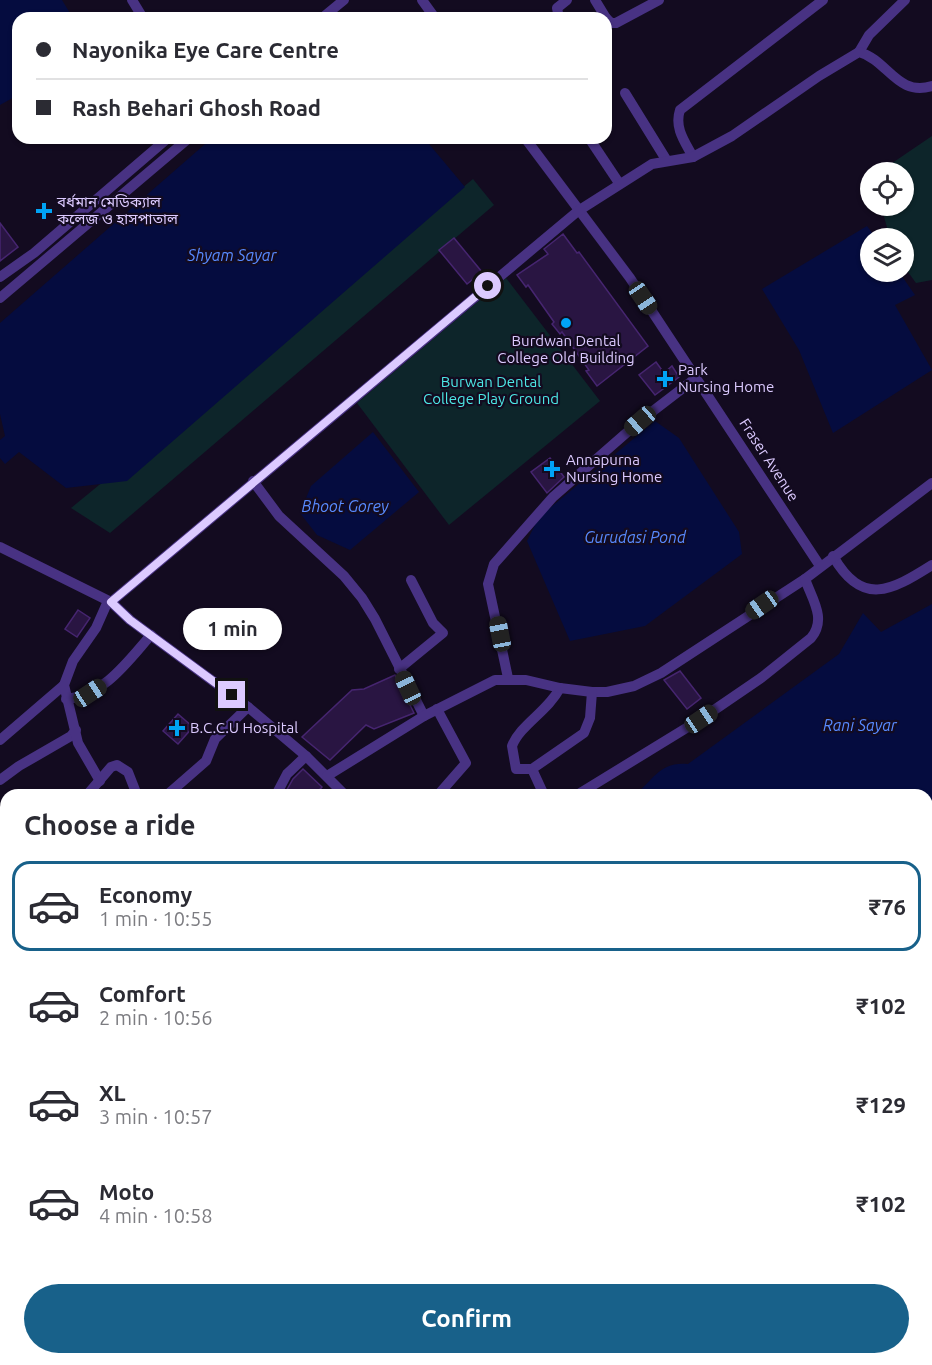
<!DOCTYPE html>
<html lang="en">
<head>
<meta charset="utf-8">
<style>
	:root { --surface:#fff; --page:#f7f7f7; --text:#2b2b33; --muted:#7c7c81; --line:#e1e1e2; --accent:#18618a }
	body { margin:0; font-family:Ubuntu,"Noto Sans Bengali",sans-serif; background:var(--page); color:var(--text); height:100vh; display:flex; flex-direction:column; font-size:22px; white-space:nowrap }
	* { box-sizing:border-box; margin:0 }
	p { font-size:20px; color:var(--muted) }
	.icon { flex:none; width:33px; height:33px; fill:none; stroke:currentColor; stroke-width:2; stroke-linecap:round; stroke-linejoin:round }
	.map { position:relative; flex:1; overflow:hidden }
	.side { position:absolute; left:0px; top:789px; width:933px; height:576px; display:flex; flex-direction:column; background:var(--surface); border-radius:18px 18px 0 0; box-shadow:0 2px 4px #0004 }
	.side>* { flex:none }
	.top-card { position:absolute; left:12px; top:12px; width:600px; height:132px; border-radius:18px; box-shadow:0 2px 4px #0004; display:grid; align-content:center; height:132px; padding:0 24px; background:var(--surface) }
	.buttons { position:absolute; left:860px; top:162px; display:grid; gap:12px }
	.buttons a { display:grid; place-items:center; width:54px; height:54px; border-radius:50%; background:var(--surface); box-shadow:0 2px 4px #0004; font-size:30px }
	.end { position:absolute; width:27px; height:27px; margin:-14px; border:8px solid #dccaff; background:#111; box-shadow:0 0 0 3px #111 }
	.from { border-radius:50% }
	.bubble { position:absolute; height:42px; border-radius:21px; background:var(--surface); box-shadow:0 2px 4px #0004; font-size:20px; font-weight:600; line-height:42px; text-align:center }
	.car { position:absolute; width:18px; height:36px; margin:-18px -9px; border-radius:8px; box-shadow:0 0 4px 2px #0007; background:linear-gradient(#222 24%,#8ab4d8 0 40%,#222 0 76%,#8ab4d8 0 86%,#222 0) }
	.top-card b { display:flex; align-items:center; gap:21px; height:57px; font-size:22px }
	.top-card b+b { border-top:2px solid var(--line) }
	.top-card i { width:15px; height:15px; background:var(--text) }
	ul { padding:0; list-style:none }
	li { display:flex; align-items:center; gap:18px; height:90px; margin:0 12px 9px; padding:0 12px; border:3px solid transparent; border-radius:18px }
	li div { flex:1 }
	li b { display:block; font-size:22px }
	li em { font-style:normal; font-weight:600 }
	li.active { border-color:var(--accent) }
	li>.icon { width:54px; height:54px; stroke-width:1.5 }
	h2 { padding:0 24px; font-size:27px; line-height:72px }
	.action { display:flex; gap:12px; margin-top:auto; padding:12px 24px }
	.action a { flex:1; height:69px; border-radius:36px; background:var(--accent); color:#fff; font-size:24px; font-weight:600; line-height:69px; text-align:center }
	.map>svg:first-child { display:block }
</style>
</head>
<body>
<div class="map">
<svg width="932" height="1365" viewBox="0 0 932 1365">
	<rect width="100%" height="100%" fill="#130b20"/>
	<g fill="#0d252a">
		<polygon points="932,136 932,280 916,283 903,265 903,238 890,238 881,206 903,206 903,172 879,172"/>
		<polygon points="473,179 494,205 110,533 71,508"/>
		<polygon points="506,278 600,401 449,525 357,403"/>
	</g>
	<g fill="#050c3f">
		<polygon points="0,0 62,0 73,18 18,18 18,95 0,105"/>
		<polygon points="212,138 424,138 465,187 127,481 66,488 19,452 5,464 0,458 0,440 5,436 0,414 0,323"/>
		<polygon points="867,226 876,238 870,238 870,272 899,272 915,295 895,305 932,370 833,433 799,350 762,289"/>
		<polygon points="655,421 679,438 739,532 742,554 645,626 570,641 527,541 539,517"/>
		<polygon points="373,432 419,492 350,550 317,535 300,513 311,486"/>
		<path d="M932 604V915L927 918V795H635C653 780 660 761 688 764L839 654 863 613 881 632Z"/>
		<polygon points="6,1171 6,1271 0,1261 0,1175"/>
	</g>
	<g fill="#291542" stroke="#462570" stroke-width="1.5">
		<polygon points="0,223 18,247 0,261"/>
		<polygon points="563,234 577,253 579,252 648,346 597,386 586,371 589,370 562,332 560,334 552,324 554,322 528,285 526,287 517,275 548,254 544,249"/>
		<polygon points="454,238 482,272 467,284 439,250"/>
		<polygon points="656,362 664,373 672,366 679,377 655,395 639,375"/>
		<polygon points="550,458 564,477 547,493 531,472"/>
		<polygon points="78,610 90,618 77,637 65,629"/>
		<polygon points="680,671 701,698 687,709 664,680"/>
		<polygon points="395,675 414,713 374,729 366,725 330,760 302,737 352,690 364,689"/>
		<polygon points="178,714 193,727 178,744 163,731"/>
		<polygon points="303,769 322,787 315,795 284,795 293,779"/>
	</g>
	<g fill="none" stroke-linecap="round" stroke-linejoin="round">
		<g stroke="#483283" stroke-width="10">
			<polyline points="132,0 143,18"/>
			<polyline points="422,0 435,18"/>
			<polyline points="595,0 606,18"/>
			<polyline points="322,18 344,0"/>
			<polyline points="559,18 557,8 567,0"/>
			<polyline points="606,18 611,23 616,23 659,0"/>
			<polyline points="859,52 869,35 905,0"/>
			<polyline points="625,93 667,161"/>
			<polyline points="525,138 630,278 820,566"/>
			<polyline points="589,138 619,183"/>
			<path d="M693 157C685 142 674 128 680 110L823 0"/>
			<polyline points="0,277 34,253 168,138"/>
			<polyline points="0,298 189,138"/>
			<polyline points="253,481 279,516 344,576 362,598 375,619 424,716"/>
			<polyline points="0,547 111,602 130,620 248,707 306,756 345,795"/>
			<path d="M833 556C862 607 891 591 932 565"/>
			<path d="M111 602 578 211 652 164 693 157 732 136 819 76 859 52C888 60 897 97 932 86"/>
			<polyline points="399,669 443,633 433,623 411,580"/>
			<polyline points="508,678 488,584 494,564 553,497 640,421 696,378"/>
			<path d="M66 699C104 696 128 661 151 635"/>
			<polyline points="437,709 466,763 438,795"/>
			<polyline points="0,740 64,685"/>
			<path d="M532 769H516L512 746C520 725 548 711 560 688"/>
			<polyline points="327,776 424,716 495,680 526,680 560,688 592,692 607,692 634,686 661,673 805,579 932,483"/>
			<polyline points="0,780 19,766 71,736 76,730"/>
			<polyline points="100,781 78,743 64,685 73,661 96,628 108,601"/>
			<polyline points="87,795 111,767 117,765 128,772 137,795"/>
			<polyline points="167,795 206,761 215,739 248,707"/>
			<polyline points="276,795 287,774 306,756"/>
			<polyline points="544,795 532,769 584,733 590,718 592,692"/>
			<path d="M577 795 701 719 761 678 811 638C827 619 812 599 805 579"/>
			<polyline points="0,861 6,880"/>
			<polyline points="927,953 932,950"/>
			<polyline points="0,995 6,985"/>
			<polyline points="927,1017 932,1014"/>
			<polyline points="927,1129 932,1126"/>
			<polyline points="0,1172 6,1168"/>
			<polyline points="927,1238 932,1236"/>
			<polyline points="927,1279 932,1292"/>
			<polyline points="0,1345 6,1341"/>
			<polyline points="230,1359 234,1365"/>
			<polyline points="320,1359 322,1365"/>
			<polyline points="590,1359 591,1365"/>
			<polyline points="290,1365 303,1359"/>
			<polyline points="678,1365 683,1359"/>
		</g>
		<g stroke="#483283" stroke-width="14">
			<polyline points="927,1320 932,1318"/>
			<polyline points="811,1365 828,1359"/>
		</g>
		<g stroke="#8a61ff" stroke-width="15">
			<polyline points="0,1067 6,1070"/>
			<polyline points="531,1359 540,1365"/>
			<polyline points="546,1359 556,1365"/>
		</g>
	</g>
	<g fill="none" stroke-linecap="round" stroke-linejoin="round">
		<polyline stroke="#dccaff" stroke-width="8" points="232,695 130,620 111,602 488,286"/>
	</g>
	<g fill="#00a3f5" stroke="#130b20" stroke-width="2">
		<path d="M41 202h6v6h6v6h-6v6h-6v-6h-6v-6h6z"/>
		<circle cx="566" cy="323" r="6"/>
		<path d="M662 370h6v6h6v6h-6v6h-6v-6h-6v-6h6z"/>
		<path d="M549 460h6v6h6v6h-6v6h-6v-6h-6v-6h6z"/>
		<path d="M174 719h6v6h6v6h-6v6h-6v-6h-6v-6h6z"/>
	</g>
	<g text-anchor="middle" stroke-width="4.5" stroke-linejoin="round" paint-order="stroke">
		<g font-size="15" fill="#dccaff" stroke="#130b20" text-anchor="start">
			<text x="57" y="207">বর্ধমান মেডিক্যাল<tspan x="57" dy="17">কলেজ ও হাসপাতাল</tspan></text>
			<text x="566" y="346" text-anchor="middle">Burdwan Dental<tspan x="566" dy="17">College Old Building</tspan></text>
			<text x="678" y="375">Park<tspan x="678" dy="17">Nursing Home</tspan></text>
			<text x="566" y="465">Annapurna<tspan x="566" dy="17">Nursing Home</tspan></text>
			<text x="190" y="733">B.C.C.U Hospital</text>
		</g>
		<g font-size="15" fill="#4de8e6" stroke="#130b20">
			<text x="491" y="387">Burwan Dental<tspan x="491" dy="17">College Play Ground</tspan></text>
		</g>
		<g font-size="15" fill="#dccaff" stroke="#130b20">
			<text transform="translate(769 460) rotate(57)" y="5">Fraser Avenue</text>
		</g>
		<g font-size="16" font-style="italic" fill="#588aff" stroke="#130b20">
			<text x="232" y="261">Shyam Sayar</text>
			<text x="345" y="512">Bhoot Gorey</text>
			<text x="635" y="543">Gurudasi Pond</text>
			<text x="860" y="731">Rani Sayar</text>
		</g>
	</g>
</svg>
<div class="buttons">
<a><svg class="icon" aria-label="locate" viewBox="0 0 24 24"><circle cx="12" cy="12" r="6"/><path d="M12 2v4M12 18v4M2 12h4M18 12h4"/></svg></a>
<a><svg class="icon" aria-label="layers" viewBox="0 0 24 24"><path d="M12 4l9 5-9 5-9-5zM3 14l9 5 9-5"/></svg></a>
</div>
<i class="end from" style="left:488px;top:286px"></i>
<i class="end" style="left:232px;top:695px"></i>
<div class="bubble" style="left:183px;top:608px;width:99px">1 min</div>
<i class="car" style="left:643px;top:298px;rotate:146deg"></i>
<i class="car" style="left:640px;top:421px;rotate:229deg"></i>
<i class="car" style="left:762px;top:605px;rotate:235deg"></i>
<i class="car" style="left:500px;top:634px;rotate:349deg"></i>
<i class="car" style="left:408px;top:688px;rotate:335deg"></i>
<i class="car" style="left:90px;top:693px;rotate:57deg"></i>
<i class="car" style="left:701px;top:719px;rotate:56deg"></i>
<div class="top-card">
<b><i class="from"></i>Nayonika Eye Care Centre</b>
<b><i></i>Rash Behari Ghosh Road</b>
</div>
<section class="side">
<h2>Choose a ride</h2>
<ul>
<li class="active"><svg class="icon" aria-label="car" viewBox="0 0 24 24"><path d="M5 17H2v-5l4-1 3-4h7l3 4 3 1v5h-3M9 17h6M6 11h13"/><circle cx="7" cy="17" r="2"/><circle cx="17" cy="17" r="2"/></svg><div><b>Economy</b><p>1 min · 10:55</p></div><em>₹76</em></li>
<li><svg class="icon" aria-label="car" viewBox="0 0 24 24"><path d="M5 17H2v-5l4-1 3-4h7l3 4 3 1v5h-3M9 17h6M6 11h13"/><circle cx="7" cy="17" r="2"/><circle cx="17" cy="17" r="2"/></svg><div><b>Comfort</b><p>2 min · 10:56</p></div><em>₹102</em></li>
<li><svg class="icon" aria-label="car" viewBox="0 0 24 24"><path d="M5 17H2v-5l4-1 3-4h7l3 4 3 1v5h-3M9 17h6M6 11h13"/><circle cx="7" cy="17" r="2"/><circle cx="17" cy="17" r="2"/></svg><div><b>XL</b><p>3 min · 10:57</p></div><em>₹129</em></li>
<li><svg class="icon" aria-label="car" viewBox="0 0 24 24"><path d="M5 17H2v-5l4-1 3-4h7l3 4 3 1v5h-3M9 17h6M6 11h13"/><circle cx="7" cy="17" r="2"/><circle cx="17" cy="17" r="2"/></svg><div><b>Moto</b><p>4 min · 10:58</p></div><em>₹102</em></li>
</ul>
<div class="action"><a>Confirm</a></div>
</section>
</div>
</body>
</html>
